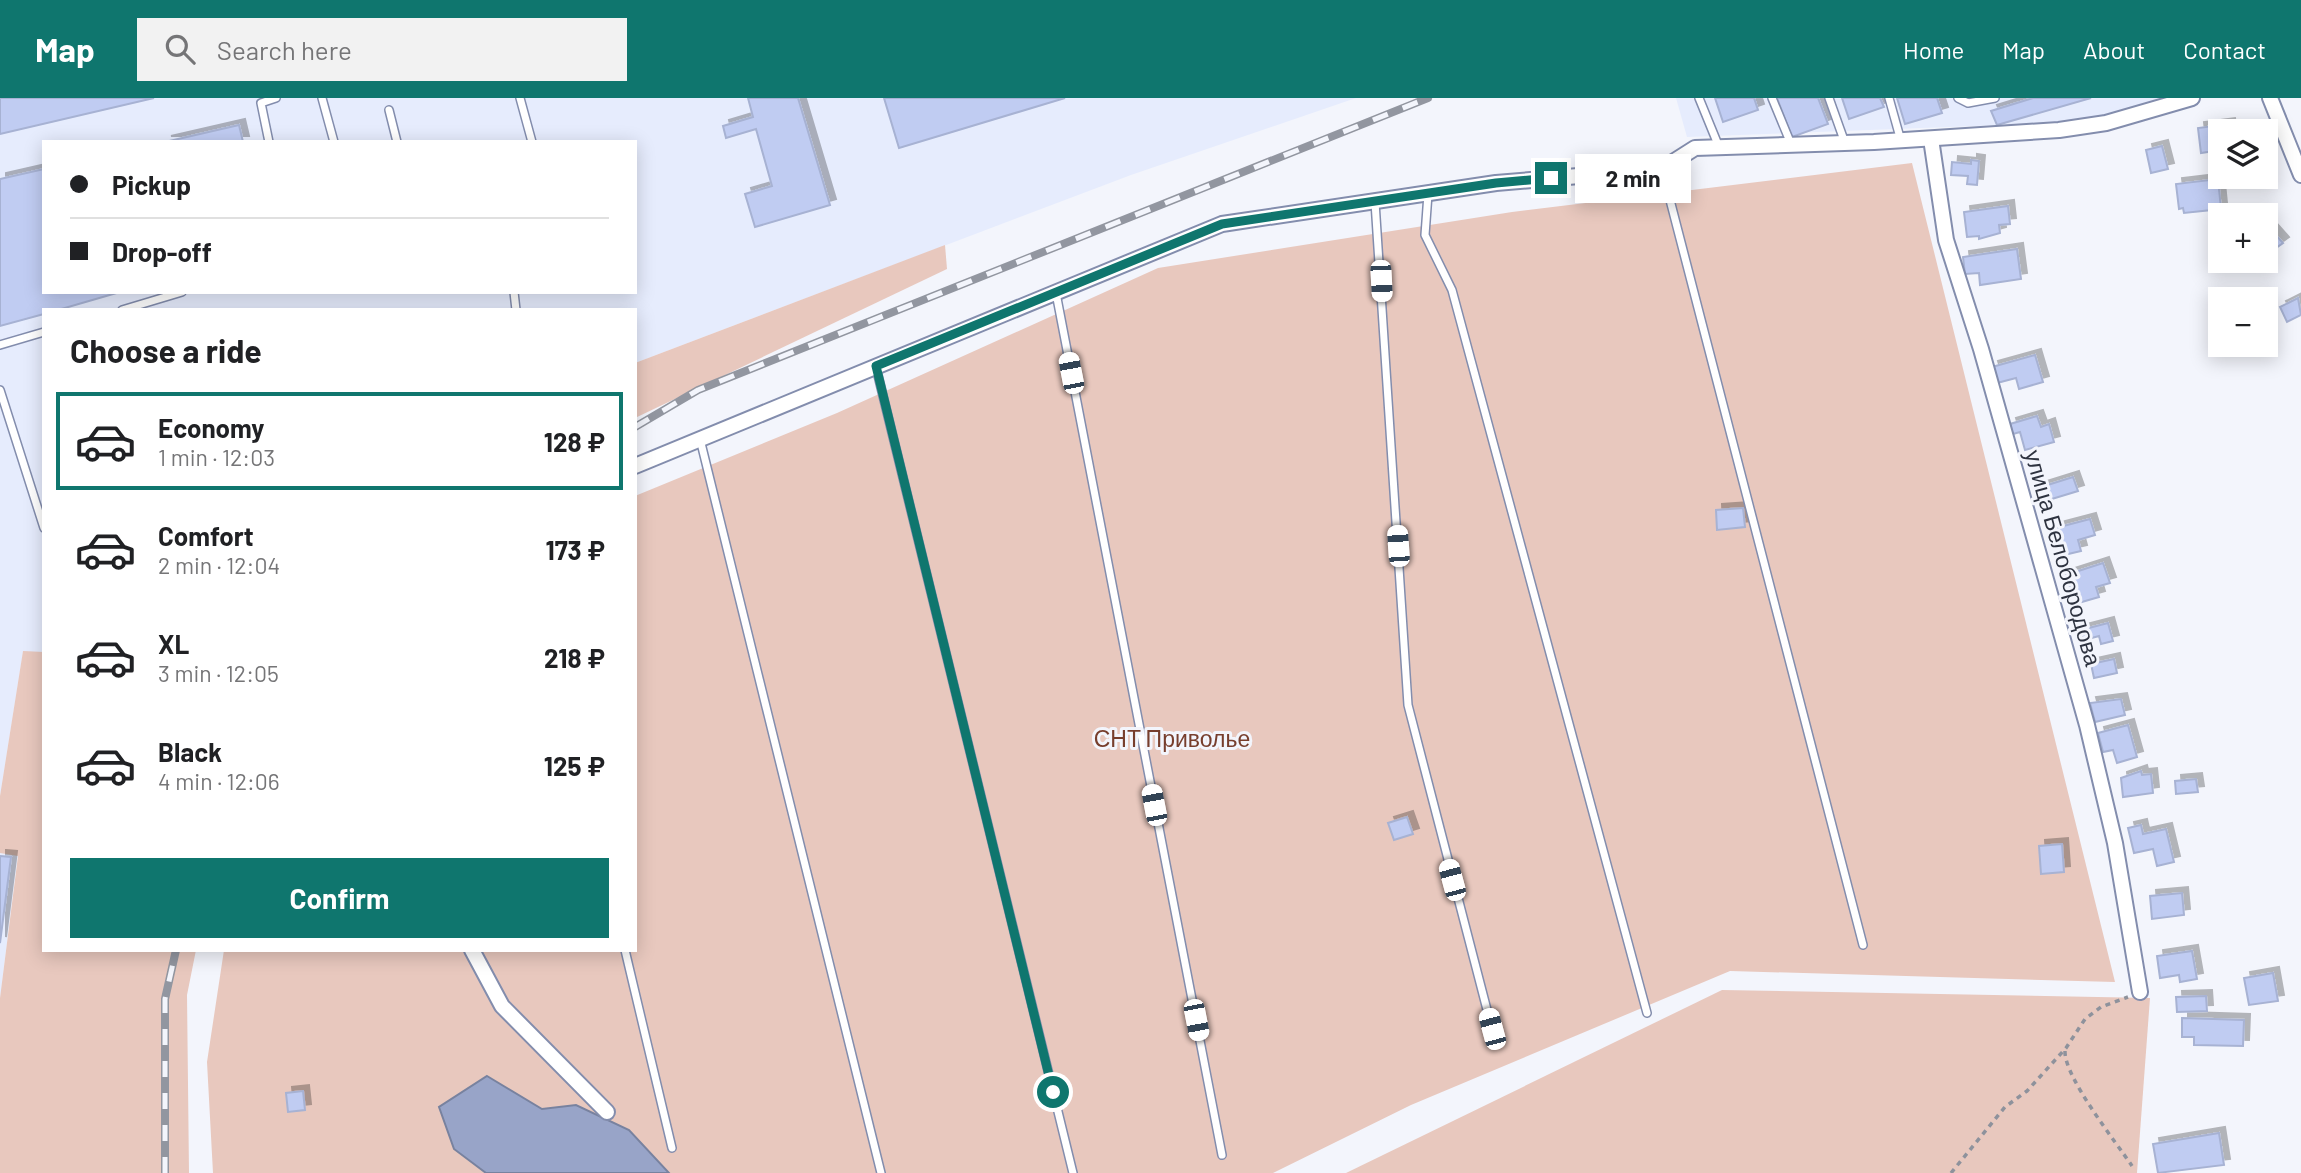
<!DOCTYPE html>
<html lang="en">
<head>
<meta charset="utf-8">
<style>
	:root { --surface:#fff; --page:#f2f2f2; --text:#202124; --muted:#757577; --line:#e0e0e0; --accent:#0f766e }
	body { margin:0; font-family:Barlow,sans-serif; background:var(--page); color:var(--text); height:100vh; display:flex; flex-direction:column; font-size:26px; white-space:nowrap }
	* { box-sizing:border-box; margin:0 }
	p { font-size:23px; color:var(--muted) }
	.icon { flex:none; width:38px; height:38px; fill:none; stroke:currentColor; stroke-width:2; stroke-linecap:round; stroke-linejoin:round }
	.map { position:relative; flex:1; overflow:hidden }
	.details { position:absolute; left:42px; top:210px; width:595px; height:644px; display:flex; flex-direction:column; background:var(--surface); border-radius:0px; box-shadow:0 4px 18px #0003 }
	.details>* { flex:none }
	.hud { position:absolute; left:42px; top:42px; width:595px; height:154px; border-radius:0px; box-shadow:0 4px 18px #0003; display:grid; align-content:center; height:154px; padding:0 28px; background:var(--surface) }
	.tools { position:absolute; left:2208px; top:21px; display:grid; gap:14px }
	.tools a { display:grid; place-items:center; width:70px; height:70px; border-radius:0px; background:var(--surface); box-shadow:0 4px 18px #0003; font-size:35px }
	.end { position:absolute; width:32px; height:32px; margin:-16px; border:9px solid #0f766e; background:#fff; box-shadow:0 0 0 4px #fff }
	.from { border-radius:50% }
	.bubble { position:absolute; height:49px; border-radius:0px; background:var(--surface); box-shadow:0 4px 18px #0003; font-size:23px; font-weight:700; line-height:49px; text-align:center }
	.car { position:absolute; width:21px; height:42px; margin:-21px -10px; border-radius:9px; box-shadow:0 0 5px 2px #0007; background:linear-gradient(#fff 24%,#345 0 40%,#fff 0 76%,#345 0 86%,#fff 0) }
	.hud b { display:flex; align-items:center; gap:24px; height:66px; font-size:26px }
	.hud b+b { border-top:2px solid var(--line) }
	.hud i { width:18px; height:18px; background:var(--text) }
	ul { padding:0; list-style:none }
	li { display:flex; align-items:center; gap:21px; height:98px; margin:0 14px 10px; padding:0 14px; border:4px solid transparent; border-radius:0px }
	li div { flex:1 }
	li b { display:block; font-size:26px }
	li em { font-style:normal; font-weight:700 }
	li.selected { border-color:var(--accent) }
	li>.icon { width:63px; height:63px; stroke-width:1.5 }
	h2 { padding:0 28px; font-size:32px; line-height:84px }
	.primary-button { display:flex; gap:14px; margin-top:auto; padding:14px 28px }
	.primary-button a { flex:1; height:80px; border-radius:0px; background:var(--accent); color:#fff; font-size:28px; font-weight:700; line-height:80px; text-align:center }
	header { display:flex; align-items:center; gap:42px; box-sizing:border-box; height:98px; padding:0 35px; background:var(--accent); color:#fff }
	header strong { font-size:33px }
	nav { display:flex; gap:38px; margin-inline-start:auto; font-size:24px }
	.search { width:490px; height:63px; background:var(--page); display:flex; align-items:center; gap:18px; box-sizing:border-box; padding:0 24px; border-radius:0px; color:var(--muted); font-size:26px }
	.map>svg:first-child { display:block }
</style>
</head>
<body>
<header>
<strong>Map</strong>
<div class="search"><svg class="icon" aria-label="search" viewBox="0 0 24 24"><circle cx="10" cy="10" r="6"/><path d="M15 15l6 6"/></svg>Search here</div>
<nav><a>Home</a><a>Map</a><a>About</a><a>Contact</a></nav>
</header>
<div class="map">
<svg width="2301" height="1075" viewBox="0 0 2301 1075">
	<defs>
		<filter id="shadow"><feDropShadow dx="6" dy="-6" stdDeviation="0" flood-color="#0004"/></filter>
	</defs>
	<rect width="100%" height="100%" fill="#f3f5fc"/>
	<g fill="#e6ecfd" fill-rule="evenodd">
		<path d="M0 0H1356L1131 77 635 265V212H44V554H23L0 698ZM44 44H635V194H44Z"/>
		<polygon points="1676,0 2173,0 2136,12 2055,25 1687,39"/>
		<polygon points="0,755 18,757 0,900"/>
	</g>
	<g fill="#e8c8be">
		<polygon points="1912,65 2115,884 1730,873 1411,1007 1273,1075 213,1075 207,964 224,852 635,852 635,398 837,315 1158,170 1512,114"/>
		<polygon points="945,147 947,171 635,320 635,265"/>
		<polygon points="23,553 44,554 44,852 196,852 187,897 189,1075 0,1075 0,900 18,758 0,755 0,698"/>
		<polygon points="1722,892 2150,900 2137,1075 1346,1075"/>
	</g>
	<polygon fill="#98a4c8" stroke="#78829f" stroke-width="2" points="487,978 542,1011 576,1007 629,1032 669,1075 486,1075 454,1051 439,1009"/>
	<g fill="#c0ccf2" stroke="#a7b2d3" stroke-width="2" filter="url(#shadow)">
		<polygon points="0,0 154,0 0,36"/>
		<polygon points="748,0 798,0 830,107 755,129 745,96 772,88 756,31 726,40 723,28 753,19"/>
		<polygon points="884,0 1065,0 899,50"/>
		<polygon points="1715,0 1754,0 1758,12 1723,24"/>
		<polygon points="1777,0 1818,0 1828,26 1792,39"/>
		<polygon points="1842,0 1880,0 1884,9 1849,21"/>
		<polygon points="1897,0 1937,0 1942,15 1905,26"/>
		<polygon points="2033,0 2091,0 1997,27 1991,13"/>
		<polygon points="2229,26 2230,33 2221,33 2221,52 2201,55 2198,30"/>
		<polygon points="239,27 243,44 165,44"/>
		<polygon points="2162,48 2168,71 2151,75 2146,52"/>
		<polygon points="1971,62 1979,63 1977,87 1967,86 1968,78 1951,77 1952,64 1971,66"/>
		<polygon points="44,71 44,194 120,194 58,212 44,212 44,216 0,228 0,81"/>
		<polygon points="2218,81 2221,111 2184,115 2183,110 2179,111 2176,86"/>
		<polygon points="2008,108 2010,126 1999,127 2000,135 1979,141 1979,138 1967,139 1964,114"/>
		<polygon points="2266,126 2283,145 2266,157"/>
		<polygon points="2017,151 2021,181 1980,187 1979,175 1965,176 1963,159"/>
		<polygon points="2298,200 2301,217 2287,224 2280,209"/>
		<polygon points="2035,257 2043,284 2019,291 2016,280 1997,285 1992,269"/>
		<polygon points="2037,318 2041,329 2049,326 2054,344 2025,352 2020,334 2013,336 2010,326"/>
		<polygon points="2073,379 2078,393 2042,404 2038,390"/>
		<polygon points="1743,410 1745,429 1717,432 1716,412"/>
		<polygon points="2090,421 2095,437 2078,442 2081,453 2064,457 2061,448 2053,450 2048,432"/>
		<polygon points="2103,465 2110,485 2096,489 2099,499 2075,506 2066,477"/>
		<polygon points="2108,525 2113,543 2101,546 2099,538 2084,542 2081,532"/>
		<polygon points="2114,561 2117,575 2094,580 2091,566"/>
		<polygon points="2121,601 2125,617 2095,624 2090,605"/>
		<polygon points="2128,627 2137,659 2117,665 2113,652 2103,654 2098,635"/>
		<polygon points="2141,673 2142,677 2151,676 2153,695 2123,699 2121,680"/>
		<polygon points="2196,681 2198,694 2176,696 2175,683"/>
		<polygon points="1407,719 1413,736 1394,742 1388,725"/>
		<polygon points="2141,727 2143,736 2166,731 2174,764 2157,768 2153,751 2134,755 2128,730"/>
		<polygon points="2062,746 2064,774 2041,776 2039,748"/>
		<polygon points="0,758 11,759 0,845"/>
		<polygon points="2182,795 2184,817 2152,821 2150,798"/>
		<polygon points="2192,853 2197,881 2180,884 2179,877 2160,880 2157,858"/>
		<polygon points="2273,875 2278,903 2249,907 2244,880"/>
		<polygon points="2206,898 2207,913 2177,914 2176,899"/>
		<polygon points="2182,920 2244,922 2243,948 2194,947 2194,939 2182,939"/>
		<polygon points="303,993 305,1012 288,1014 286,995"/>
		<polygon points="2219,1035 2224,1067 2158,1075 2153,1046"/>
	</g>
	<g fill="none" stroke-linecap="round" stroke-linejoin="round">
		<defs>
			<g id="service">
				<polyline points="322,0 334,44"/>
				<polyline points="520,0 532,44"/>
				<polyline points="1699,0 1719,49"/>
				<polyline points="1772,0 1791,46"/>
				<polyline points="1829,0 1845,45"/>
				<polyline points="1889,0 1901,43"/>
				<polyline points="1958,0 1968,5 1995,0"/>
				<polyline points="389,12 397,44"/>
				<polyline points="269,44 261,5 276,0"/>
				<polyline points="1662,71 1863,847"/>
				<polyline points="1428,96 1425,137 1452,192 1647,915"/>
				<polyline points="1375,104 1408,607 1492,931"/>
				<polyline points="514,194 516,212"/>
				<polyline points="1056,195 1222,1057"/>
				<polyline points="122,212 182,194"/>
				<polyline points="0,247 44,234"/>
				<polyline points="876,269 1073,1075"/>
				<polyline points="0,292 44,430"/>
				<polyline points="700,341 881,1075"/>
				<polyline points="625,852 672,1050"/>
			</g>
			<g id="minor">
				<polyline points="2270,0 2301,77"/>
				<polyline points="1931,41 1946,142 1981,251 2087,627 2115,745 2140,894"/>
				<polyline points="635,368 1222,126 1496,85 1662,71 1695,50 1874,44 2059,32 2106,25 2192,0"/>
				<polyline points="472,852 502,908 607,1014"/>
			</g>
		</defs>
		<use href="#service" stroke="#838dad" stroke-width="10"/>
		<use href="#minor" stroke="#838dad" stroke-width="18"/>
		<g stroke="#8e929c" stroke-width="3.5" stroke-dasharray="5 5" stroke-linecap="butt">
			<path d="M2065 953C2064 979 2116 1044 2132 1068"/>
			<polyline points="1951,1075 2005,1009 2027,993 2066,950 2085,921 2101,909 2128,899"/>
		</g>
		<use href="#service" stroke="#fff" stroke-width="7"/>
		<use href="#minor" stroke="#fff" stroke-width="14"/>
		<defs>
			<g id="rail">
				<polyline points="635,329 698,292 1428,0"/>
				<polyline points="165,1075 165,901 176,852"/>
			</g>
		</defs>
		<use href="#rail" stroke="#9296a0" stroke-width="8"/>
		<use href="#rail" stroke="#f3f5fc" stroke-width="5" stroke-dasharray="16" stroke-linecap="butt"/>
	</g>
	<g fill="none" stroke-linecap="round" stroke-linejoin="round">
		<polyline stroke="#0f766e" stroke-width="9" points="1053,994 876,268 1222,126 1496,85 1551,80"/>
	</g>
	<g text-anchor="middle" stroke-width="6" stroke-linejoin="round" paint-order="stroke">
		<g font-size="23" fill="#2e3340" stroke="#f3f5fc">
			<text transform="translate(2063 460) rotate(74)" y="8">улица Белобородова</text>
		</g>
		<g font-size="23" fill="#773e2d" stroke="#f3f5fc">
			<text x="1172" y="649">СНТ Приволье</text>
		</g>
	</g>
</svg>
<div class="tools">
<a><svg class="icon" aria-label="layers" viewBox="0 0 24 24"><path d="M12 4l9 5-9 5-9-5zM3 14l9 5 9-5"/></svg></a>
<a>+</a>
<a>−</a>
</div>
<i class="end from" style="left:1053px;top:994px"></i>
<i class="end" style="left:1551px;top:80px"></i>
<div class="bubble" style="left:1575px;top:56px;width:116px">2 min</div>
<i class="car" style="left:1381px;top:183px;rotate:177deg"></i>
<i class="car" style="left:1071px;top:275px;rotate:349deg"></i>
<i class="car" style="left:1398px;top:448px;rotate:356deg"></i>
<i class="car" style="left:1154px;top:707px;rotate:349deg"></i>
<i class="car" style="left:1452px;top:782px;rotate:345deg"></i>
<i class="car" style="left:1196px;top:922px;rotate:169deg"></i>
<i class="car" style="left:1492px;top:931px;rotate:345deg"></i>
<div class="hud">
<b><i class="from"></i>Pickup</b>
<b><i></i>Drop-off</b>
</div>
<section class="details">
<h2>Choose a ride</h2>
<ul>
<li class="selected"><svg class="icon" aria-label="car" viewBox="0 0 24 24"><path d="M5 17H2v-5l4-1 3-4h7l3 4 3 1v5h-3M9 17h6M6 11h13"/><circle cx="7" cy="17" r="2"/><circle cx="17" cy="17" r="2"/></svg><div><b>Economy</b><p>1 min · 12:03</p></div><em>128 ₽</em></li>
<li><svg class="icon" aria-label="car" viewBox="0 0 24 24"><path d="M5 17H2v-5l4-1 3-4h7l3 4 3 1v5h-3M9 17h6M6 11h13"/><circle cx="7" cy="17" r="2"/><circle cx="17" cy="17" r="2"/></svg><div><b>Comfort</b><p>2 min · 12:04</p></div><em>173 ₽</em></li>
<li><svg class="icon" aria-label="car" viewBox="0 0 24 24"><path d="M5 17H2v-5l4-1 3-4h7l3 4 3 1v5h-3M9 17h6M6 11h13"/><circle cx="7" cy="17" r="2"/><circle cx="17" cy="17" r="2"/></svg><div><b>XL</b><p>3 min · 12:05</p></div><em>218 ₽</em></li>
<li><svg class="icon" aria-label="car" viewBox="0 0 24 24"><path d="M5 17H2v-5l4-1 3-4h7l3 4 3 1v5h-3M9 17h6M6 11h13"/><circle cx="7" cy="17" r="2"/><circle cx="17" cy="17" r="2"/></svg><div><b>Black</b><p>4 min · 12:06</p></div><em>125 ₽</em></li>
</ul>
<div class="primary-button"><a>Confirm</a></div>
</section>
</div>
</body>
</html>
